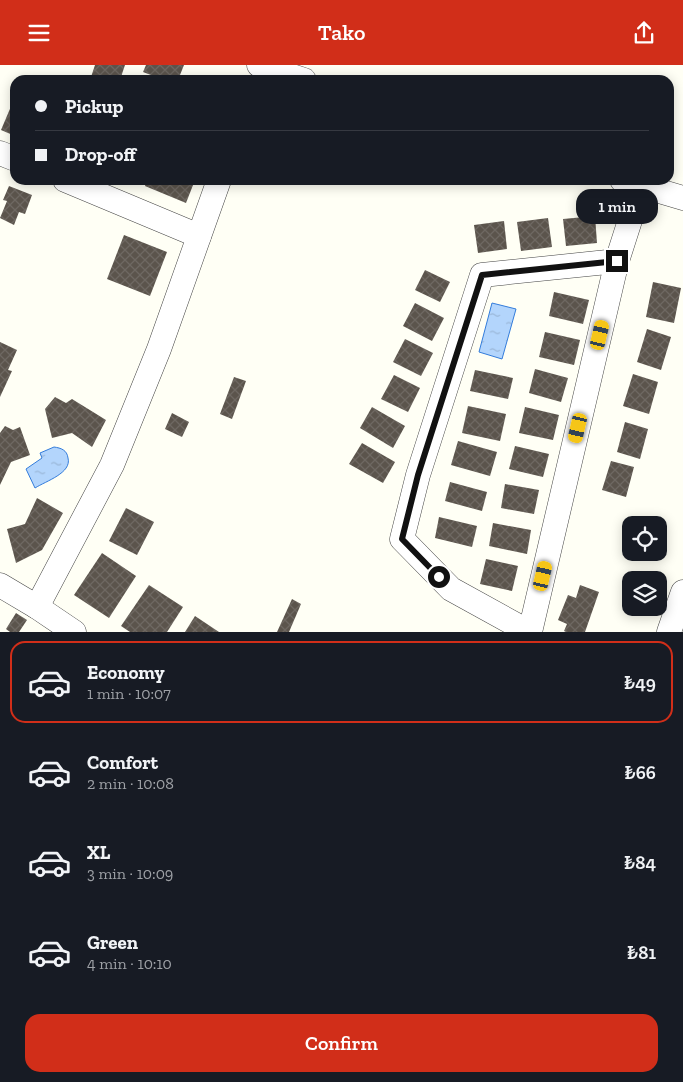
<!DOCTYPE html>
<html lang="en">
<head>
<meta charset="utf-8">
<style>
	:root { --surface:#171b24; --page:#242831; --text:#f1f3f6; --muted:#9ea1a6; --line:#363941; --accent:#d12e19 }
	body { margin:0; font-family:"Zilla Slab",serif; background:var(--page); color:var(--text); height:100vh; display:flex; flex-direction:column; font-size:19px; white-space:nowrap }
	* { box-sizing:border-box; margin:0 }
	p { font-size:16px; color:var(--muted) }
	.icon { flex:none; width:28px; height:28px; fill:none; stroke:currentColor; stroke-width:2; stroke-linecap:round; stroke-linejoin:round }
	.map { position:relative; height:567px; overflow:hidden }
	.panel { display:flex; flex-direction:column; background:var(--surface); flex:1 }
	.panel>* { flex:none }
	.top-card { position:absolute; left:10px; top:10px; width:664px; height:110px; border-radius:15px; box-shadow:0 2px 12px #0003; display:grid; align-content:center; height:110px; padding:0 25px; background:var(--surface) }
	.controls { position:absolute; left:622px; top:451px; display:grid; gap:10px }
	.controls a { display:grid; place-items:center; width:45px; height:45px; border-radius:10px; background:var(--surface); box-shadow:0 2px 12px #0003; font-size:25px }
	.end { position:absolute; width:22px; height:22px; margin:-11px; border:6px solid #111; background:#fff; box-shadow:0 0 0 2px #fff }
	.from { border-radius:50% }
	.bubble { position:absolute; height:35px; border-radius:15px; background:var(--surface); box-shadow:0 2px 12px #0003; font-size:16px; font-weight:600; line-height:35px; text-align:center }
	.car { position:absolute; width:15px; height:30px; margin:-15px -8px; border-radius:6px; box-shadow:0 0 4px 1px #0007; background:linear-gradient(#f5c518 24%,#345 0 40%,#f5c518 0 76%,#345 0 86%,#f5c518 0) }
	.top-card b { display:flex; align-items:center; gap:18px; height:48px; font-size:19px }
	.top-card b+b { border-top:1px solid var(--line) }
	.top-card i { width:12px; height:12px; background:var(--text) }
	ul { padding:9px 0 0; list-style:none }
	li { display:flex; align-items:center; gap:15px; height:82px; margin:0 10px 8px; padding:0 15px; border:2px solid transparent; border-radius:15px }
	li div { flex:1 }
	li b { display:block; font-size:19px }
	li em { font-style:normal; font-weight:600 }
	li.current { border-color:var(--accent) }
	li>.icon { width:45px; height:45px; stroke-width:1.5 }
	.button { display:flex; gap:10px; margin-top:auto; padding:10px 25px }
	.button a { flex:1; height:58px; border-radius:15px; background:var(--accent); color:#fff; font-size:20px; font-weight:600; line-height:58px; text-align:center }
	header { display:flex; justify-content:space-between; align-items:center; height:65px; padding:0 25px; background:var(--accent); color:#fff; font-size:22px; font-weight:600 }
	.map>svg:first-child { display:block }
</style>
</head>
<body>
<header><svg class="icon" aria-label="menu" viewBox="0 0 24 24"><path d="M4 6h16M4 12h16M4 18h16"/></svg>Tako<svg class="icon" aria-label="share" viewBox="0 0 24 24"><path d="M12 15V3M7 8l5-5 5 5M5 13v7h14v-7"/></svg></header>
<div class="map">
<svg width="683" height="567" viewBox="0 0 683 567">
	<defs>
		<pattern id="water-ripples" width="26" height="14" patternUnits="userSpaceOnUse" patternTransform="scale(1.25)"><rect width="26" height="14" fill="#b3d5fc"/><path d="M2 4q2-2 4 0t4 0M15 11q2-2 4 0t4 0" fill="none" stroke="#99b6d7"/></pattern>
		<pattern id="building-cross-hatch" width="8" height="8" patternUnits="userSpaceOnUse" patternTransform="scale(1.25)"><rect width="8" height="8" fill="#5b544c"/><path d="M0 0l8 8M0 8l8-8" fill="none" stroke="#6e6862"/></pattern>
	</defs>
	<rect width="100%" height="100%" fill="#fffff5"/>
	<g fill="url(#water-ripples)" stroke="#337cdb">
		<polygon points="492,238 516,244 502,294 479,287"/>
		<path d="M54 382C61 383 67 385 68 393 72 408 46 416 35 423L26 404 42 393 40 388Z"/>
	</g>
	<g fill="url(#building-cross-hatch)">
		<polygon points="95,0 125,0 120,15 90,15"/>
		<polygon points="146,0 184,0 178,15 164,15 143,7"/>
		<polygon points="15,32 15,71 1,65"/>
		<polygon points="147,115 195,115 186,138 145,121"/>
		<polygon points="9,121 32,130 25,149 19,147 14,160 0,153 7,136 3,135"/>
		<polygon points="595,151 597,178 566,181 563,154"/>
		<polygon points="548,153 552,182 521,186 517,157"/>
		<polygon points="504,156 507,184 478,188 474,160"/>
		<polygon points="124,170 167,187 150,231 107,214"/>
		<polygon points="425,205 450,217 440,237 415,225"/>
		<polygon points="653,217 681,223 674,258 646,252"/>
		<polygon points="554,227 589,235 583,259 549,251"/>
		<polygon points="415,238 444,253 432,276 403,261"/>
		<polygon points="647,264 671,272 661,305 637,297"/>
		<polygon points="545,267 580,275 574,300 539,292"/>
		<polygon points="405,274 433,288 421,311 393,297"/>
		<polygon points="0,277 17,285 8,305 12,306 0,332"/>
		<polygon points="535,304 568,313 561,337 529,328"/>
		<polygon points="475,305 513,313 508,334 470,326"/>
		<polygon points="633,309 658,317 649,349 623,341"/>
		<polygon points="394,310 420,323 408,347 381,334"/>
		<polygon points="234,312 246,316 232,354 220,349"/>
		<polygon points="55,332 66,338 72,334 106,355 92,382 72,368 52,373 45,344"/>
		<polygon points="468,341 506,349 500,376 462,368"/>
		<polygon points="372,342 405,361 393,383 360,363"/>
		<polygon points="525,342 559,350 553,375 519,368"/>
		<polygon points="172,348 189,357 182,372 165,364"/>
		<polygon points="625,357 648,364 640,394 617,387"/>
		<polygon points="5,361 13,365 20,362 30,390 11,397 0,420 0,368"/>
		<polygon points="458,376 497,387 490,411 451,400"/>
		<polygon points="362,378 395,397 383,418 349,399"/>
		<polygon points="515,381 549,389 543,412 509,404"/>
		<polygon points="611,396 634,402 626,432 602,425"/>
		<polygon points="450,417 487,427 482,446 445,436"/>
		<polygon points="505,419 539,425 534,449 501,443"/>
		<polygon points="37,433 63,448 42,485 16,498 7,464 25,459"/>
		<polygon points="126,443 154,457 137,490 109,476"/>
		<polygon points="439,452 477,461 472,482 435,473"/>
		<polygon points="493,458 531,465 527,489 489,481"/>
		<polygon points="102,488 136,511 109,553 74,530"/>
		<polygon points="486,494 518,501 512,526 480,519"/>
		<polygon points="149,520 183,542 167,567 130,567 121,561"/>
		<polygon points="580,520 599,527 585,567 566,567 564,566 567,559 558,555 568,530 576,533"/>
		<polygon points="292,534 301,539 289,567 277,567"/>
		<polygon points="16,548 27,555 19,567 10,567 6,564"/>
		<polygon points="195,551 219,567 185,567"/>
	</g>
	<g fill="none" stroke-linecap="round" stroke-linejoin="round">
		<defs>
			<g id="minor">
				<polyline points="259,0 304,15"/>
				<polyline points="0,88 15,94"/>
				<polyline points="65,115 199,171"/>
				<polyline points="622,115 683,133"/>
				<polyline points="0,520 37,542 74,567"/>
				<polyline points="37,542 112,400 159,284 219,115"/>
				<polyline points="529,567 451,524 402,474 418,410 482,210 617,196"/>
				<polyline points="530,567 617,196 641,121"/>
				<polyline points="669,567 683,527"/>
			</g>
		</defs>
		<use href="#minor" stroke="#444" stroke-width="25"/>
		<use href="#minor" stroke="#fff" stroke-width="24"/>
	</g>
	<g fill="none" stroke-linecap="round" stroke-linejoin="round">
		<polyline stroke="#111" stroke-width="6" points="439,512 402,474 418,410 482,210 617,196"/>
	</g>
</svg>
<div class="controls">
<a><svg class="icon" aria-label="locate" viewBox="0 0 24 24"><circle cx="12" cy="12" r="6"/><path d="M12 2v4M12 18v4M2 12h4M18 12h4"/></svg></a>
<a><svg class="icon" aria-label="layers" viewBox="0 0 24 24"><path d="M12 4l9 5-9 5-9-5zM3 14l9 5 9-5"/></svg></a>
</div>
<i class="end from" style="left:439px;top:512px"></i>
<i class="end" style="left:617px;top:196px"></i>
<div class="bubble" style="left:576px;top:124px;width:82px">1 min</div>
<i class="car" style="left:600px;top:270px;rotate:13deg"></i>
<i class="car" style="left:578px;top:363px;rotate:193deg"></i>
<i class="car" style="left:543px;top:511px;rotate:13deg"></i>
<div class="top-card">
<b><i class="from"></i>Pickup</b>
<b><i></i>Drop-off</b>
</div>
</div>
<section class="panel">
<ul>
<li class="current"><svg class="icon" aria-label="car" viewBox="0 0 24 24"><path d="M5 17H2v-5l4-1 3-4h7l3 4 3 1v5h-3M9 17h6M6 11h13"/><circle cx="7" cy="17" r="2"/><circle cx="17" cy="17" r="2"/></svg><div><b>Economy</b><p>1 min · 10:07</p></div><em>₺49</em></li>
<li><svg class="icon" aria-label="car" viewBox="0 0 24 24"><path d="M5 17H2v-5l4-1 3-4h7l3 4 3 1v5h-3M9 17h6M6 11h13"/><circle cx="7" cy="17" r="2"/><circle cx="17" cy="17" r="2"/></svg><div><b>Comfort</b><p>2 min · 10:08</p></div><em>₺66</em></li>
<li><svg class="icon" aria-label="car" viewBox="0 0 24 24"><path d="M5 17H2v-5l4-1 3-4h7l3 4 3 1v5h-3M9 17h6M6 11h13"/><circle cx="7" cy="17" r="2"/><circle cx="17" cy="17" r="2"/></svg><div><b>XL</b><p>3 min · 10:09</p></div><em>₺84</em></li>
<li><svg class="icon" aria-label="car" viewBox="0 0 24 24"><path d="M5 17H2v-5l4-1 3-4h7l3 4 3 1v5h-3M9 17h6M6 11h13"/><circle cx="7" cy="17" r="2"/><circle cx="17" cy="17" r="2"/></svg><div><b>Green</b><p>4 min · 10:10</p></div><em>₺81</em></li>
</ul>
<div class="button"><a>Confirm</a></div>
</section>
</body>
</html>
